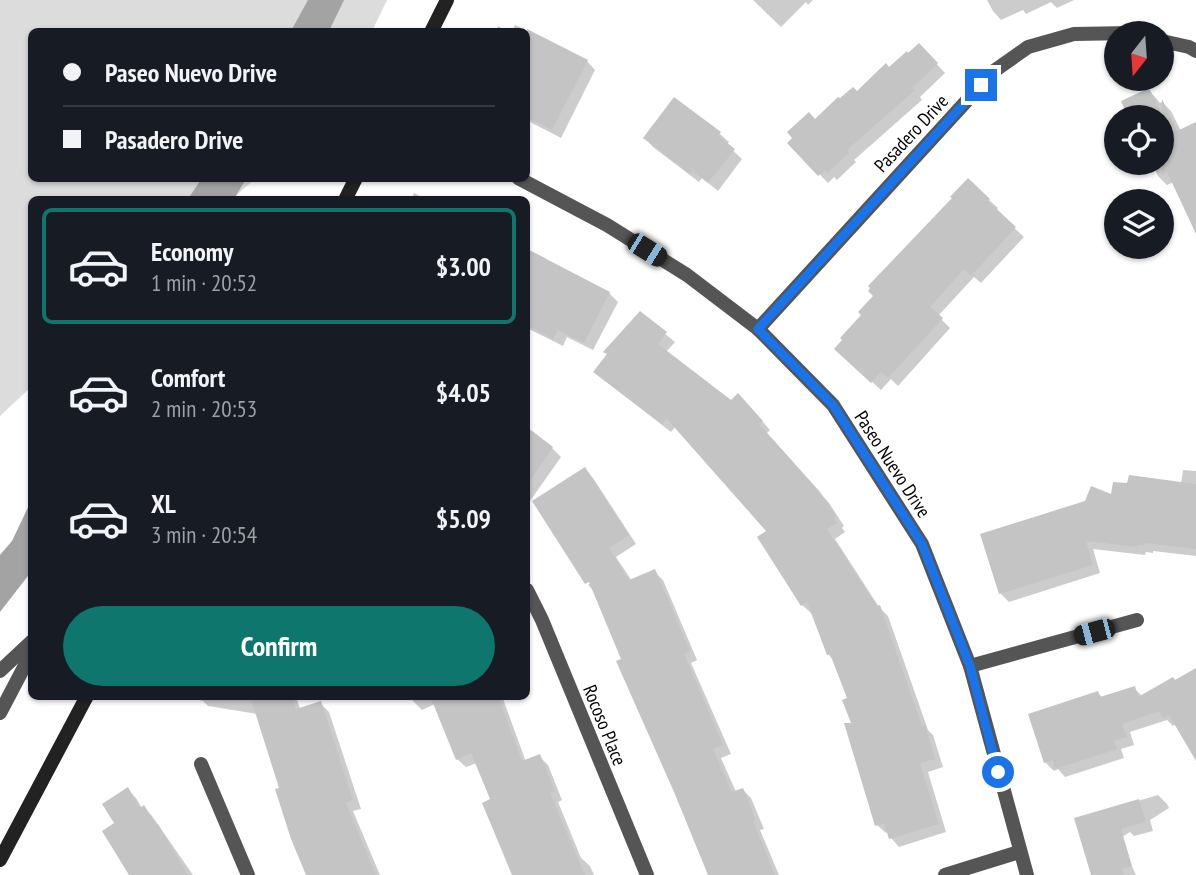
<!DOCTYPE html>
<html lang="en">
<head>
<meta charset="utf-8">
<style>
	:root { --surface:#171b24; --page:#242831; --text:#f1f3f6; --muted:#9ea1a6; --line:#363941; --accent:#0f766e }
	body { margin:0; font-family:"PT Sans Narrow",sans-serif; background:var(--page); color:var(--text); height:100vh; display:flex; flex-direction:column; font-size:26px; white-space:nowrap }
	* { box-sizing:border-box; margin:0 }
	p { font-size:23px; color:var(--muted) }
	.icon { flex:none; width:38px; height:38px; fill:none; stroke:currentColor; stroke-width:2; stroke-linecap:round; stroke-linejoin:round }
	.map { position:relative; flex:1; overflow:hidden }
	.panel { position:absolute; left:28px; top:196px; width:502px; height:504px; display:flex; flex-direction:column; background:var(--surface); border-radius:10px; box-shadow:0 2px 5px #0004 }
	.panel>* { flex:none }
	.hud { position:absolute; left:28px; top:28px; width:502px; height:154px; border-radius:10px; box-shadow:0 2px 5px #0004; display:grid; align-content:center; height:154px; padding:0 35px; background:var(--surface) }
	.needle { width:46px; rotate:197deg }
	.controls { position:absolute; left:1104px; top:21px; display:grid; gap:14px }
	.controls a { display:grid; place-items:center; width:70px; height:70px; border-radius:50%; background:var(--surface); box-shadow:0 2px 5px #0004; font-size:35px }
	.end { position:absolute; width:32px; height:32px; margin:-16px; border:9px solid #1a73e8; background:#fff; box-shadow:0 0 0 4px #fff }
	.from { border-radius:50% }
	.car { position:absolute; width:21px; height:42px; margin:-21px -10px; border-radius:9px; box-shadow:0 0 5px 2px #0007; background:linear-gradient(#222 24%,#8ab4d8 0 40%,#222 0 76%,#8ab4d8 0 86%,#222 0) }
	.hud b { display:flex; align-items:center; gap:24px; height:66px; font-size:26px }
	.hud b+b { border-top:2px solid var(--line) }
	.hud i { width:18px; height:18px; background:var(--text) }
	ul { padding:12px 0 0; list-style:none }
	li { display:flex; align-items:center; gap:21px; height:116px; margin:0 14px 10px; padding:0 21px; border:4px solid transparent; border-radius:10px }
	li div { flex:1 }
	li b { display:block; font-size:26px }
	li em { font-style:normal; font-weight:600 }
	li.on { border-color:var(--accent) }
	li>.icon { width:63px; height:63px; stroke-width:1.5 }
	.cta { display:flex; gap:14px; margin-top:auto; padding:14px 35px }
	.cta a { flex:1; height:80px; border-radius:42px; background:var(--accent); color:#fff; font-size:28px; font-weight:600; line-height:80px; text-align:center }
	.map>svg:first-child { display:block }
</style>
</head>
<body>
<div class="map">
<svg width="1196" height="875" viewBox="0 0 1196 875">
	<rect width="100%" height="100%" fill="#fff"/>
	<polygon fill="#dcdcdc" points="0,0 387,0 372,31 32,32 32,178 255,179 232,199 32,200 31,387 0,416"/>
	<g fill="#a3a3a3">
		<polygon points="308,0 344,0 329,31 291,31"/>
		<polygon points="202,178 246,178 246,179 234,199 188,199"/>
		<polygon points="31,501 31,572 0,612 0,555 12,541"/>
	</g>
	<g fill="#0003">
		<polygon points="753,0 813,0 808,5 806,2 781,27"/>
		<polygon points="987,0 1074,0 1057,8 1051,2 1026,14 1023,10 1001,20 993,11"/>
		<polygon points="515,25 587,61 595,70 561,138 532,123 527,118 527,108 529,104 527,103 527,32 512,32"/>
		<polygon points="498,26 508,32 495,32"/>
		<polygon points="919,45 945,73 920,97 922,100 854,160 856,162 837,180 834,177 828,183 789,143 815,121 909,55"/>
		<polygon points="1149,90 1160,103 1162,102 1171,111 1181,131 1196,125 1196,230 1174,182 1167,185 1158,176 1152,163 1162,163 1162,117 1130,117 1123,102"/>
		<polygon points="675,99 720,134 729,142 727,145 742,159 718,191 702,178 699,182 653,147 645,138"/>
		<polygon points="414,193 427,200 411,200"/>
		<polygon points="989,200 998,208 996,211 1024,237 981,283 974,277 938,316 950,328 898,386 891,379 881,390 845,357"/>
		<polygon points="527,249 545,258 550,263 609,293 618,302 593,350 567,337 563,346 527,328"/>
		<polygon points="640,313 675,342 666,352 731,402 747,404 770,430 767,433 829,503 844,526 842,528 845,532 835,539 879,607 888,616 928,730 933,735 943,767 928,772 946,832 899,847 891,838 889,832 886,833 877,825 853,724 849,699 834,661 828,654 812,613 811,613 802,605 769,531 676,426 671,432 604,380"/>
		<polygon points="527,430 552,448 561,457 530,501 527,499"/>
		<polygon points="585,469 593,478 636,544 616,557 632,581 654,571 663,580 697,660 691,663 731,754 721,758 736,792 743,790 751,798 764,829 760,830 779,875 710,875 623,660 594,591 588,585 597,579"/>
		<polygon points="1183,470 1196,471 1196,556 1153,551 1153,553 1146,552 1145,555 1093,549 1100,573 1009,602 1000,593 1113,496 1181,484"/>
		<polygon points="1196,669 1196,754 1176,724 1173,726 1167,720 1130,732 1134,745 1121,749 1124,758 1065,777 1058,769 1054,771 1045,762 1098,693 1103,698 1134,688 1143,697"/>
		<polygon points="184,696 296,696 300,709 320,703 329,712 361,809 353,811 380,875 309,875 258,714 208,706 203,701"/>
		<polygon points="411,696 502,696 526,762 539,756 548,765 562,800 558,802 581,858 590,866 594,875 517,875 493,800 477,763 466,767 457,759 435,704 422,710 413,701"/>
		<polygon points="128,790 136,798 142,808 144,807 152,816 193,875 131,875 116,823"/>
		<polygon points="1158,795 1167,804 1169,808 1150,820 1153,831 1134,836 1130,832 1119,839 1136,875 1093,875 1076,819"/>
	</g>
	<g fill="#c4c4c4">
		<polygon points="527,29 588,60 552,130 527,117"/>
		<polygon points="919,43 938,63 912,88 915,90 847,150 849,153 827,173 825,170 818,176 787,143 792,138 787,132 809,112 815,119 838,97 840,98 853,87 857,91 886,63 889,67 907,51 908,53"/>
		<polygon points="1149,88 1162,114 1162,99 1177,131 1196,122 1196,234 1167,172 1162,175 1162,117 1128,117 1121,101"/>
		<polygon points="674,97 721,132 718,136 735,149 708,183 692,171 690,174 643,138"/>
		<polygon points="968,178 990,199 988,201 1016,227 971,276 964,269 930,307 943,318 888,378 881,372 871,383 834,349 842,340 840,338 861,315 858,312 873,296 868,291 870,288 868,286 952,198 950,197"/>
		<polygon points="527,249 610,292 584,343 558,330 553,339 527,325"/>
		<polygon points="640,311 667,332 658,344 731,400 738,393 763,421 759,424 820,492 837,517 834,518 837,523 827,529 877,606 880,605 922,726 925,725 935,759 920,763 939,824 889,839 884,823 875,826 844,723 851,723 842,700 847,698 830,654 827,655 807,602 801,606 757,537 766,531 667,419 662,424 593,372 607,354 603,352"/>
		<polygon points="527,427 553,447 527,485"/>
		<polygon points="585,467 629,535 609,548 629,580 655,569 690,651 684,654 723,745 713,749 732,792 743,788 756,820 753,821 775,875 708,875 674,792 616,661 621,659 589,582 585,584 532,501"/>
		<polygon points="1129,475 1196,484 1196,549 1145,543 1144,545 1137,545 1137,547 1086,541 1093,565 999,594 980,534 1085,501 1091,486 1111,494 1113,482 1127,483"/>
		<polygon points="1196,668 1196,761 1169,715 1163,718 1159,711 1122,724 1127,737 1114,741 1117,749 1055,769 1052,760 1044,763 1028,714 1098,691 1100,697 1135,686 1138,697 1173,677 1175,680"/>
		<polygon points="250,696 292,696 296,709 321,701 353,800 346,803 376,875 306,875 291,839 275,789 279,788"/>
		<polygon points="430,696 498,696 522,761 540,754 555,791 550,793 585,875 512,875 482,803 490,799 471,753 456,760"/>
		<polygon points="128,787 140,808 144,805 156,825 158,824 188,875 129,875 102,831 114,823 102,804"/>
		<polygon points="1139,799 1146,822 1121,829 1132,866 1122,869 1124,875 1091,875 1074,818"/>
	</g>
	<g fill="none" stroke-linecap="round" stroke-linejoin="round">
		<g stroke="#555" stroke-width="14">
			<polyline points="0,671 32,641"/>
			<polyline points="0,713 32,652"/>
		</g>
		<g stroke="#555" stroke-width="14">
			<polyline points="1162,41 1189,47 1196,51"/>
			<polyline points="518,178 607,225 687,275 758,329 833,405 922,544 970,666 1027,875"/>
			<polyline points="758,329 994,71 1028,47 1074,34 1131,33"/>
			<polyline points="527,590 542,620 647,875"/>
			<polyline points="970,666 1137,620"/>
			<polyline points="201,764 248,875"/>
			<polyline points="945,875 1019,852"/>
		</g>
		<g stroke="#222" stroke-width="14">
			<polyline points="431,32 447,0"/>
			<polyline points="345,200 356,178"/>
			<polyline points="0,860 87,696"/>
		</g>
	</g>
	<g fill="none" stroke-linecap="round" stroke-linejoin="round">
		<polyline stroke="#1a73e8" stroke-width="9" points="981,85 758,329 833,405 922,544 970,666 998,772"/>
	</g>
	<g text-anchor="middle" stroke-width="6" stroke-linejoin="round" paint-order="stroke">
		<g font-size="19" fill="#000" stroke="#fff">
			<text transform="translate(911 133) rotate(-47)" y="7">Pasadero Drive</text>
			<text transform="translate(893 464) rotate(57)" y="7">Paseo Nuevo Drive</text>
			<text transform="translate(605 725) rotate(68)" y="7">Rocoso Place</text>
		</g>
	</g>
</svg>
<div class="controls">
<a><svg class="needle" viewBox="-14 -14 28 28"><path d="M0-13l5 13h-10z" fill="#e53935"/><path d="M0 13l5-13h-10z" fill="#9ea1a6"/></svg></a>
<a><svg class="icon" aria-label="locate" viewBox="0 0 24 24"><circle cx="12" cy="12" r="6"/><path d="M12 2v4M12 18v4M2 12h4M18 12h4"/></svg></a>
<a><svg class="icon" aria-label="layers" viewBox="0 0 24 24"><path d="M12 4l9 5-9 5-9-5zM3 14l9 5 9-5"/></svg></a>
</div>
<i class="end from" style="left:998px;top:772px"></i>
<i class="end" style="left:981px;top:85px"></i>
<i class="car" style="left:647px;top:250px;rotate:122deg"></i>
<i class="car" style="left:1094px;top:632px;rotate:255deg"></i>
<div class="hud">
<b><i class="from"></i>Paseo Nuevo Drive</b>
<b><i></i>Pasadero Drive</b>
</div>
<section class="panel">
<ul>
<li class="on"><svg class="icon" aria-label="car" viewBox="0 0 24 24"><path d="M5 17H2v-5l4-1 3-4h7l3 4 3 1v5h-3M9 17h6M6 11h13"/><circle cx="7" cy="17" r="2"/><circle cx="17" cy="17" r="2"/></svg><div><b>Economy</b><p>1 min · 20:52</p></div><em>$3.00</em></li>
<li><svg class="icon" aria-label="car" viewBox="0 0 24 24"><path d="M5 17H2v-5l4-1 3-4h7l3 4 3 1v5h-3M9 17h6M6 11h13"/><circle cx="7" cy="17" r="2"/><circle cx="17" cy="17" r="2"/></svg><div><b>Comfort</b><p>2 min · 20:53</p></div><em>$4.05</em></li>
<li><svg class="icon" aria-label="car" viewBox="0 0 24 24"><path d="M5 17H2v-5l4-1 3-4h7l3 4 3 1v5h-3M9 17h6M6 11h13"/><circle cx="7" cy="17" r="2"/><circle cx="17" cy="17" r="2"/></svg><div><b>XL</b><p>3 min · 20:54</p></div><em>$5.09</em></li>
</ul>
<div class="cta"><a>Confirm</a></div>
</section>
</div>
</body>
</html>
